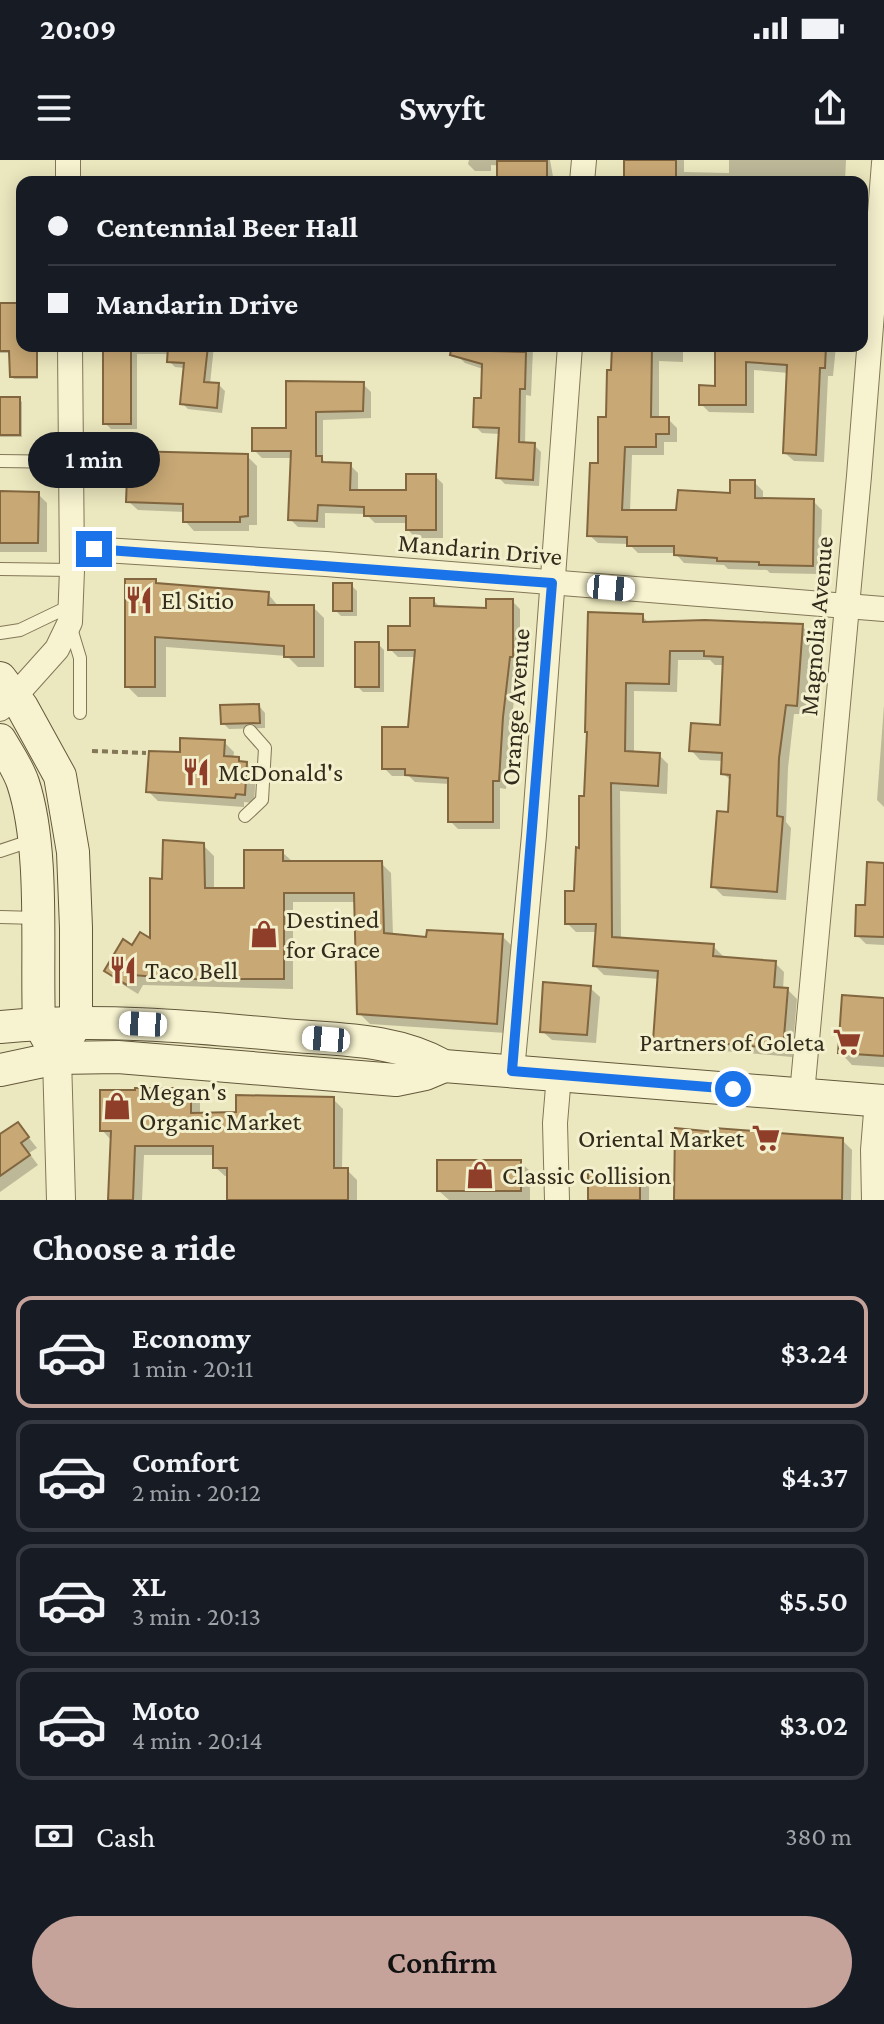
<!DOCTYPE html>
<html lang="en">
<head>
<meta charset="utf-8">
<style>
	:root { --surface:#171b24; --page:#242831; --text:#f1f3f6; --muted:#9ea1a6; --line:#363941; --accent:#c5a29a }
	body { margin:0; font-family:"Crimson Pro",serif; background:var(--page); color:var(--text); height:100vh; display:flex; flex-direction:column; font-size:30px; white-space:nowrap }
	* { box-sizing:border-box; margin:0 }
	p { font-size:26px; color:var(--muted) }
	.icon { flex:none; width:44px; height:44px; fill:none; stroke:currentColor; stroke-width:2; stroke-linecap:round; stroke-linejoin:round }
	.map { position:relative; height:1040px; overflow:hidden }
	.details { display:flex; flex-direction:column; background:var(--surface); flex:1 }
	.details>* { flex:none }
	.guide { position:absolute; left:16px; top:16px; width:852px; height:176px; border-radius:16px; box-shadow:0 4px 20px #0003; display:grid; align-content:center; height:176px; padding:0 32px; background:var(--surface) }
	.end { position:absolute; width:36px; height:36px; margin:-18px; border:10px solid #1a73e8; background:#fff; box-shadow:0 0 0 4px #fff }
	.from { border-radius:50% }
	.bubble { position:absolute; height:56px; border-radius:28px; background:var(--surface); box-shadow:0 4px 20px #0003; font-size:26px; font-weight:600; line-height:56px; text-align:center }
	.car { position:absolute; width:24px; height:48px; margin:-24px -12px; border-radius:10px; box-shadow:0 0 6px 2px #0007; background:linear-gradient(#fff 24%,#345 0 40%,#fff 0 76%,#345 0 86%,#fff 0) }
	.guide b { display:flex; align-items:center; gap:28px; height:76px; font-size:30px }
	.guide b+b { border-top:2px solid var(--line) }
	.guide i { width:20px; height:20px; background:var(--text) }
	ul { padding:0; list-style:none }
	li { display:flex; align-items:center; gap:24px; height:112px; margin:0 16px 12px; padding:0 16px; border:4px solid var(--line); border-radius:16px }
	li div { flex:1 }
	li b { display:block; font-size:30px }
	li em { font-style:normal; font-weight:600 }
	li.active { border-color:var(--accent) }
	li>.icon { width:72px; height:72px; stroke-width:1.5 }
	h2 { padding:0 32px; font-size:36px; line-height:96px }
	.pay { display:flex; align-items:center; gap:20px; height:88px; padding:0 32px; font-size:30px }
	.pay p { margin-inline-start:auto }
	.button { display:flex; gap:16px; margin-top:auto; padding:16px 32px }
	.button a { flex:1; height:92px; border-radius:48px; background:var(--accent); color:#111; font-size:32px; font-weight:600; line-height:92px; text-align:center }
	.status { display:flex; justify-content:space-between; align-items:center; height:56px; padding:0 40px; background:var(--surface); direction:ltr }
	.status svg { height:22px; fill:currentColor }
	header { display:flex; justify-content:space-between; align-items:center; height:104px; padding:0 32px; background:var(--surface); font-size:36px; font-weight:600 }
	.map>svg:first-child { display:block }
</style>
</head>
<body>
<div class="status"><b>20:09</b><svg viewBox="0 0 49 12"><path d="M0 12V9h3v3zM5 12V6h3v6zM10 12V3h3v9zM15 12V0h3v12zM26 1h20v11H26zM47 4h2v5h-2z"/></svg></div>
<header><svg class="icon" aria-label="menu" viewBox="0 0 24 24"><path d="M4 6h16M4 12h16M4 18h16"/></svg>Swyft<svg class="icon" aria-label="share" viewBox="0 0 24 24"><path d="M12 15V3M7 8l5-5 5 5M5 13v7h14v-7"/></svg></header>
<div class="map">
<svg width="884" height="1040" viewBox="0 0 884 1040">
	<rect width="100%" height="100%" fill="#ebe7be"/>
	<g fill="#0003">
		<polygon points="469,0 550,0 554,22 506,22 506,6 491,5 491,11 475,11 468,4"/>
		<polygon points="626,0 684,0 684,12 729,13 729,0 846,0 845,22 626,22"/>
		<polygon points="0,145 22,145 22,186 38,186 38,219 14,219 12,217 11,193 0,193"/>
		<polygon points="100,186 214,186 210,224 219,225 225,231 222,253 188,249 182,243 185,208 175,207 169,201 170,194 137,194 137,269 111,269 105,263 105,193"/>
		<polygon points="267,186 291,186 291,188 269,188"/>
		<polygon points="461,186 536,186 536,189 533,189 531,236 526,235 525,285 534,285 541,292 539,326 505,324 498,317 500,274 482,273 475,266 483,240 483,209 465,203 458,196"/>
		<polygon points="612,186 683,186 683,202 659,201 659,259 668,259 677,268 677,282 664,282 664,295 632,295 630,352 678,352 732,335 754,322 763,331 763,340 813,341 822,350 820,414 770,413 767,410 728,409 724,405 684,403 675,393 638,393 629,384 598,383 589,375 608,259"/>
		<polygon points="721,186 836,186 833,216 828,216 824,302 794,301 785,293 789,213 754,210 754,253 709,252 701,244 716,228"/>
		<polygon points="288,223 363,224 371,232 371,258 323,260 323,300 328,305 350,305 358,313 358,332 408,332 435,316 443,324 443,378 416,378 408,370 408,363 375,363 366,354 325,353 325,368 298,367 290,359 293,298 262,298 254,290 288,270"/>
		<polygon points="0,239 19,239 22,242 22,277 0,277"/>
		<polygon points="247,296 257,306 257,365 249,365 249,371 194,371 185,361 185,352 138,350 128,341"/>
		<polygon points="0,333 38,334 47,343 47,392 0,392"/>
		<polygon points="155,421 159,426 268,434 279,447 313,447 324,458 324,507 298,507 287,496 166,487 166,537 138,537 127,526"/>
		<polygon points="351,425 357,431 357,456 341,456 335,450"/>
		<polygon points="433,440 441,448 488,450 512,441 520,449 520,505 518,505 511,566 506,629 500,628 500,669 458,669 450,661 450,624 415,622 409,616 392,616 384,608 410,569 416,497 398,497 390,489 412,468"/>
		<polygon points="642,456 649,463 802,466 811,476 806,554 794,554 788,608 786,662 791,668 786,740 723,736 713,726 730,654 731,621 723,613 724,601 700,600 691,590 721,567 725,505 715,505 710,500 678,500 677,532 634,531 634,593 659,595 668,604 667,634 620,631 621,779 713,786 723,796 722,799 775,803 784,812 783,830 788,830 797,839 792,897 690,888 690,891 665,889 655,880 660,819 604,815 595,806 597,772 576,772 567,763 576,733 585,638"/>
		<polygon points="378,484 384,490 384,532 363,532 357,526"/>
		<polygon points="884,545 884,647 877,640"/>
		<polygon points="259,546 265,553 265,568 229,569 223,563"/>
		<polygon points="224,582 234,592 233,599 246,603 256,613 254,643 244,642 244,647 158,641 149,632 181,594"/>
		<polygon points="203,685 214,696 214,730 246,730 282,692 294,703 381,703 391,713 393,776 427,779 502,776 512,786 506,873 370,864 359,853 356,742 293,742 293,829 143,825 138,834 117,821 107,811 133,788 153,781 164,722"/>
		<polygon points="884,705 884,785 866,784 857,775"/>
		<polygon points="590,828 600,837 596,883 552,880 542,871"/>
		<polygon points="884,840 884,907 852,905 840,892"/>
		<polygon points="190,930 200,939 200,954 238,954 333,939 343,949 342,1010 347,1010 357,1020 357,1040 229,1040 229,1016 225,1016 215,1007 215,995 144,995 142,1040 110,1040 111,980 102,970"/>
		<polygon points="18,964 37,988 29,993 38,1005 0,1032 0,977"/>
		<polygon points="842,980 852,990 851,1040 676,1040"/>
		<polygon points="520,1002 530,1011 530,1040 449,1040 439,1031"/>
		<polygon points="639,1015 649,1025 649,1040 590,1040"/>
	</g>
	<g fill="#c8a875" stroke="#81663f" stroke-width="2">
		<rect x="624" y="0" width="52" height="22"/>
		<rect x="497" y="1" width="50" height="21"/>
		<polygon points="0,143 22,143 22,186 37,186 37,217 10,217 9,191 0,191"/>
		<rect x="103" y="186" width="28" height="78"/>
		<polygon points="168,186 208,186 204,222 219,223 217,248 180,244 184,203 167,202"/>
		<polygon points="612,186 652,186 651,257 669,257 669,274 656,274 656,287 625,287 622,350 676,350 678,330 730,333 730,320 755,320 755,338 814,339 813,406 759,405 759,402 717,401 717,398 674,395 674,386 627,386 627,377 587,376 590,303 598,303 598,257 606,257 607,210 611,210"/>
		<polygon points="715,186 826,186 825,208 820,208 816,295 783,293 787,205 746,202 746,245 699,245 699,225 715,226"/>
		<polygon points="451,190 526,192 525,229 520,229 519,282 535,283 533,320 496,318 499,268 473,267 474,238 481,238 482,204 450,195"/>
		<polygon points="286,221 364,222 363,251 316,252 316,296 322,296 322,302 351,303 350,330 406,330 406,314 436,314 436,370 406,370 406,356 364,356 364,347 318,345 317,361 288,360 291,291 252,291 252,268 286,268"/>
		<rect x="0" y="237" width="20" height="38"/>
		<polygon points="128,291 248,294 248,356 240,357 240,362 183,362 183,344 126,342"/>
		<polygon points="0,331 39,332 38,383 0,383"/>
		<polygon points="125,419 156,419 156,423 269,432 268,445 314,445 314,497 284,497 284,486 155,477 155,527 125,527"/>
		<rect x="333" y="423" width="19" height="28"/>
		<polygon points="410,438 434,438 434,446 486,448 486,439 513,439 513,497 510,497 503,557 499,621 493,621 493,662 448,662 448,618 405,615 405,609 382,609 382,567 408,567 415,490 388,490 388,466 410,466"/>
		<polygon points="588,452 643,454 643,462 705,460 803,464 797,546 786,545 779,598 777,656 783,657 777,732 711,727 717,651 728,652 730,615 721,614 722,593 689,591 691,563 720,565 723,497 704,496 704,491 670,491 669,524 626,523 625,591 660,593 658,626 611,623 612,777 714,784 713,796 776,801 774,827 788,828 783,889 682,880 681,883 653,881 658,811 593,806 596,764 565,764 565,731 574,731 576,687 579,688 579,636 584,636 587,572 585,572"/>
		<rect x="355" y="482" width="24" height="45"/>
		<polygon points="259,544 260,563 221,564 220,545"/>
		<polygon points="180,578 225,580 224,596 239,597 239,601 247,602 245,635 236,634 235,638 146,632 149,591 180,592"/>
		<polygon points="163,680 204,683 205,728 244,728 244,690 283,690 283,701 382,701 384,773 426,777 427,770 503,774 497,864 357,854 354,733 284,733 284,819 182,819 133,815 127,825 104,811 123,779 132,785 140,772 150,778 150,718 162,719"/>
		<polygon points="867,702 884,703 884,777 855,776 856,745 865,745"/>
		<polygon points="543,822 591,826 587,875 540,872"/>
		<polygon points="842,835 884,838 884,896 838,893"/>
		<polygon points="135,928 191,928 191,953 236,952 236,935 334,937 334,1008 348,1008 348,1040 227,1040 227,1008 213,1008 213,986 135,986 133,1040 108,1040 111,971 100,971 100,930 135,930"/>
		<polygon points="18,962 29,977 21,983 30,995 0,1016 0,974"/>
		<polygon points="675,968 715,972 715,968 843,978 842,1040 674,1040"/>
		<rect x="437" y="1000" width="84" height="31"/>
		<rect x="588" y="1013" width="52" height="27"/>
	</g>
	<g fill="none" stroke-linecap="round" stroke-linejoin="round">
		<defs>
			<g id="service">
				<polyline points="0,301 72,302"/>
				<polyline points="0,409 72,410"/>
				<polyline points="70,465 80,498 80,553"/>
				<polyline points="0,473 20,470 70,446"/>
				<polyline points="245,656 262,640 265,588 250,571"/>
				<polyline points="0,691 33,680"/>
				<polyline points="0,757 37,758"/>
			</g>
			<g id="minor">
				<polyline points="68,0 68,22"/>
				<polyline points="582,22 584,0"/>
				<polyline points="72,388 326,404 884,449"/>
				<polyline points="0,549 14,537 57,489 70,462 72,410 70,186"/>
				<polyline points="512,911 534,675 570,186"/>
				<polyline points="802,934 859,316 884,3"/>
				<polyline points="557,1040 555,963 559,915"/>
				<polyline points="874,1040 873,990 877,940"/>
			</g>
			<polyline id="tertiary" points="57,898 61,1040"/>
			<g id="secondary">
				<polyline points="0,518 22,547 60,616 73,692 76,768 76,863 66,881"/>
				<path d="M0 580C8 594 18 608 23 623 45 690 36 792 39 863L49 881"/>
				<path d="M0 867C94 858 189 866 283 875 339 880 394 878 444 906L884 941"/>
				<polyline points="0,910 57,898 118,897 396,920 425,914 444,906"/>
			</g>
		</defs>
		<use href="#service" stroke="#837758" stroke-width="14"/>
		<use href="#minor" stroke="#837758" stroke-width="26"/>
		<use href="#tertiary" stroke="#837758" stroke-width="30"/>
		<use href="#secondary" stroke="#64583b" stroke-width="34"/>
		<polyline stroke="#837758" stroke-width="4" stroke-dasharray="6 4" stroke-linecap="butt" points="92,591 146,593"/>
		<use href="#service" stroke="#f7f3d0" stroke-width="12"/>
		<use href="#minor" stroke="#f7f3d0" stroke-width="24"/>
		<use href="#tertiary" stroke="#f7f3d0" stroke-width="28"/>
		<use href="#secondary" stroke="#f7f3d0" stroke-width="32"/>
	</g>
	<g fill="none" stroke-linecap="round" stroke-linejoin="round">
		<polyline stroke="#1a73e8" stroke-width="10" points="94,389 552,423 512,911 733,929"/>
	</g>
	<defs>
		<symbol id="restaurant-bare" viewBox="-9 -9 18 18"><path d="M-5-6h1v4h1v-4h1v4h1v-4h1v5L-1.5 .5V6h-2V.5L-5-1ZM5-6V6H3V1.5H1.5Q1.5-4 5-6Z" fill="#8f3e2a" stroke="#f3f0cd" stroke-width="2.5" paint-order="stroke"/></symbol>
		<symbol id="shop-bare" viewBox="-9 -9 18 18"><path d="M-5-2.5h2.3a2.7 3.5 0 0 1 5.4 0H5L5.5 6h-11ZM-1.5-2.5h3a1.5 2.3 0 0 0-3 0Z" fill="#8f3e2a" stroke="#f3f0cd" stroke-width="2.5" paint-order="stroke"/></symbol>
		<symbol id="supermarket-bare" viewBox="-9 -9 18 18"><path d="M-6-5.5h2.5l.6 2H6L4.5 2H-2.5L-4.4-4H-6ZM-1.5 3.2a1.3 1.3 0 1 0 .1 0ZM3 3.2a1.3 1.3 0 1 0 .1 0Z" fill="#8f3e2a" stroke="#f3f0cd" stroke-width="2.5" paint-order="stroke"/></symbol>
	</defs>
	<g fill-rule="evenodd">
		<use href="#restaurant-bare" x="119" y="420" width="40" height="40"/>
		<use href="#restaurant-bare" x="176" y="592" width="40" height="40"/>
		<use href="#shop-bare" x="244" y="754" width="40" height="40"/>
		<use href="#restaurant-bare" x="103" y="790" width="40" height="40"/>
		<use href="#supermarket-bare" x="827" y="862" width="40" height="40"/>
		<use href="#shop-bare" x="97" y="926" width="40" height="40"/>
		<use href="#supermarket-bare" x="746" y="958" width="40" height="40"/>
		<use href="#shop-bare" x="460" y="995" width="40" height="40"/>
	</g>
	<g text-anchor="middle" stroke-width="6" stroke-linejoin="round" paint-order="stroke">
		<g font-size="26" fill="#332b1c" stroke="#f3f0cd">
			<text transform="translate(480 389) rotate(5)" y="9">Mandarin Drive</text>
			<text transform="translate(816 466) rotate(-85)" y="9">Magnolia Avenue</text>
			<text transform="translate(515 547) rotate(-86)" y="9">Orange Avenue</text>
		</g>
		<g font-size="26" fill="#332b1c" stroke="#f3f0cd" text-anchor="start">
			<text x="161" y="449">El Sitio</text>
			<text x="218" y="621">McDonald's</text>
			<text x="286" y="768">Destined<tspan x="286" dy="30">for Grace</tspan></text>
			<text x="145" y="819">Taco Bell</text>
			<text x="825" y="891" text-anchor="end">Partners of Goleta</text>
			<text x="139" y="940">Megan's<tspan x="139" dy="30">Organic Market</tspan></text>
			<text x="744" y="987" text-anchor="end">Oriental Market</text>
			<text x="502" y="1024">Classic Collision</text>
		</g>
	</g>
</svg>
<i class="end from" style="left:733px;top:929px"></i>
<i class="end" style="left:94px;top:389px"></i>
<div class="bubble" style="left:28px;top:272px;width:132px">1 min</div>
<i class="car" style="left:611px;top:428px;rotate:95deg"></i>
<i class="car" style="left:143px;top:864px;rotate:273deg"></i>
<i class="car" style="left:326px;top:879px;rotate:275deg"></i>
<div class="guide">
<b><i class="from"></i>Centennial Beer Hall</b>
<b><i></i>Mandarin Drive</b>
</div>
</div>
<section class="details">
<h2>Choose a ride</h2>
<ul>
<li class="active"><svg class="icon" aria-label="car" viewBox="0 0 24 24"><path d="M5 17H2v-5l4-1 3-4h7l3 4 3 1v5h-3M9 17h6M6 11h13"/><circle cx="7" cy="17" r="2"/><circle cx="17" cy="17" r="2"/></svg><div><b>Economy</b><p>1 min · 20:11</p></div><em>$3.24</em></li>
<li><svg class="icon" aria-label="car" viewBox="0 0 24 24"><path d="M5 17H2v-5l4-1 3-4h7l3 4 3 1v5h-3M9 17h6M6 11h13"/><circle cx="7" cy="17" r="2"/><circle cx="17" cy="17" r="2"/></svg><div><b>Comfort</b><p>2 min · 20:12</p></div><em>$4.37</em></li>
<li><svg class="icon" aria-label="car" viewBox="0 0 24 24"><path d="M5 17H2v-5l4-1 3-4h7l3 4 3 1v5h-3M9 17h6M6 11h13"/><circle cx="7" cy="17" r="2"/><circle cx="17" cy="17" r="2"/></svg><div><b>XL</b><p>3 min · 20:13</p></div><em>$5.50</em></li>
<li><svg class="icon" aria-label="car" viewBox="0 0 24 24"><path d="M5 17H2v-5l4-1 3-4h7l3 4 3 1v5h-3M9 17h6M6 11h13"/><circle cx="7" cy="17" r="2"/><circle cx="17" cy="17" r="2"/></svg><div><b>Moto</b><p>4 min · 20:14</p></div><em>$3.02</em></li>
</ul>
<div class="pay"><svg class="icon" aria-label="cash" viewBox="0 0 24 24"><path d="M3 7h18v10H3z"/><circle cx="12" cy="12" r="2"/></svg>Cash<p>380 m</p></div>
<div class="button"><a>Confirm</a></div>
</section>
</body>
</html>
